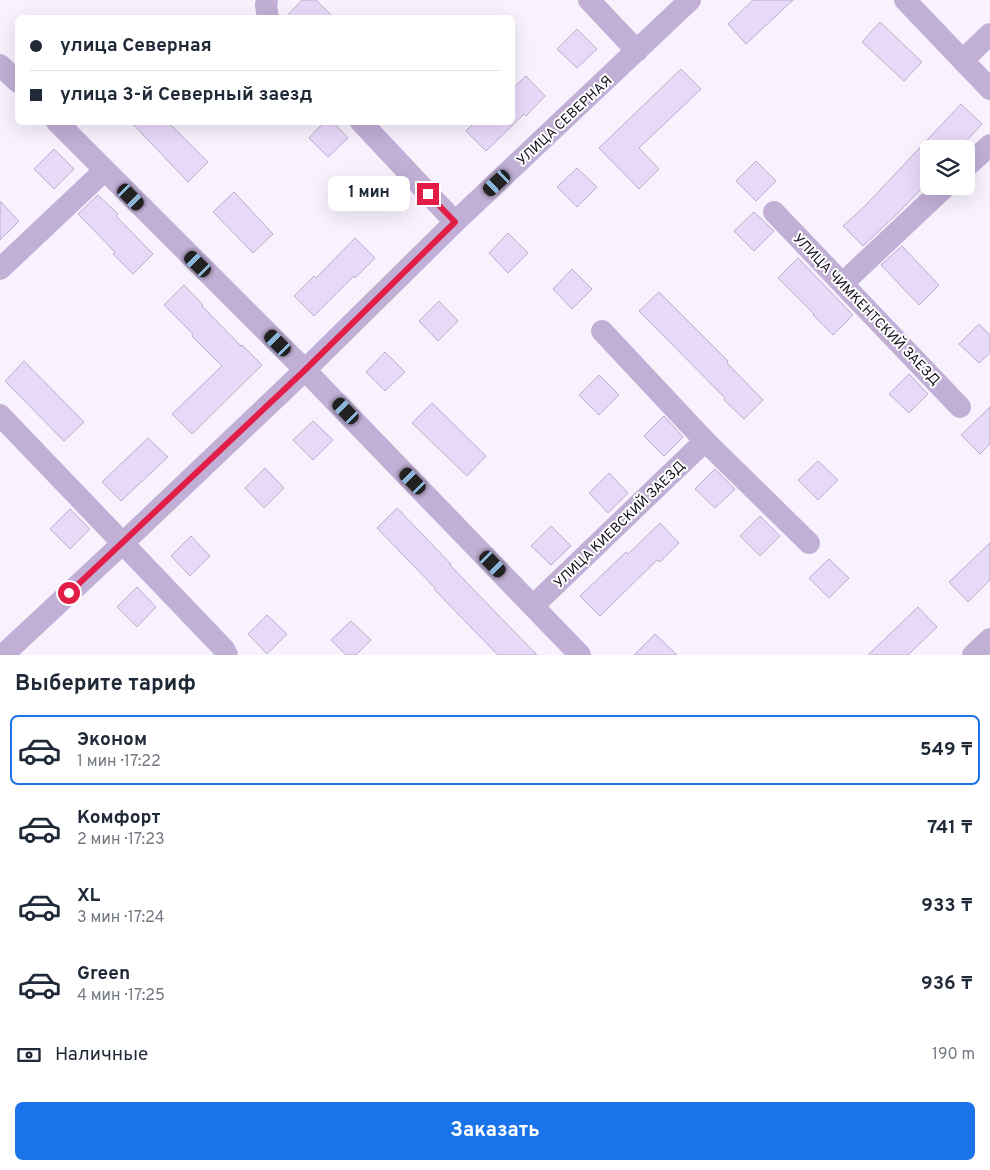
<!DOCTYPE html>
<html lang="ru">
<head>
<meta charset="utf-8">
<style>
	:root { --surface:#fff; --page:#f2f2f3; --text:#1f2937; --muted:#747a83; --line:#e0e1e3; --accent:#1a73e8 }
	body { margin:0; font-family:Overpass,sans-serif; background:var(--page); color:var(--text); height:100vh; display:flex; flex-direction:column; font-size:19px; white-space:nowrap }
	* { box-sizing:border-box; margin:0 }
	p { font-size:16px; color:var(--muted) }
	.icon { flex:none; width:28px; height:28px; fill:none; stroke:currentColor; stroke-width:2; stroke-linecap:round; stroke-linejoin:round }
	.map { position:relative; height:655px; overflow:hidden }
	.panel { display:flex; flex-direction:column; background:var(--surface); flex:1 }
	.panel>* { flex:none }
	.guide { position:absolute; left:15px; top:15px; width:500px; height:110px; border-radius:8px; box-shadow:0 5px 20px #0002; display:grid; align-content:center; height:110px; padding:0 15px; background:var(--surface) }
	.tools { position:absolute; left:920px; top:140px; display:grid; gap:10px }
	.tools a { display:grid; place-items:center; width:55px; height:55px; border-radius:8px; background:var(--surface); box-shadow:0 5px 20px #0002; font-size:25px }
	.end { position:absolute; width:22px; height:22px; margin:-11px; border:6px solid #e11d48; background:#fff; box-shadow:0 0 0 2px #fff }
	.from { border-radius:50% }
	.bubble { position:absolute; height:35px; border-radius:8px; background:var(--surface); box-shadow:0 5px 20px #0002; font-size:16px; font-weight:700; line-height:35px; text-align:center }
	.car { position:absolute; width:15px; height:30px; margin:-15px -8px; border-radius:6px; box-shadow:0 0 4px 1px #0007; background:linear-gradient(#222 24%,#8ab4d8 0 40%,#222 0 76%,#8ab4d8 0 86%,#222 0) }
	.guide b { display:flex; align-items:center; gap:18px; height:48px; font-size:19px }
	.guide b+b { border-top:1px solid var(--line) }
	.guide i { width:12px; height:12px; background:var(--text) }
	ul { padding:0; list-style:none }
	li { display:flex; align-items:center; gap:15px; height:70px; margin:0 10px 8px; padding:0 5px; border:2px solid transparent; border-radius:8px }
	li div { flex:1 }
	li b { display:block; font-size:19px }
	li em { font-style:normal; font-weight:700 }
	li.selected { border-color:var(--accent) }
	li>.icon { width:45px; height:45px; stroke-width:1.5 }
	h2 { padding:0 15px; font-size:22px; line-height:60px }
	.pay { display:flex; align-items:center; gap:12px; height:55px; padding:0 15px; font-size:19px }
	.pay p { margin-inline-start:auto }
	.primary-button { display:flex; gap:10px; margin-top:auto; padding:10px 15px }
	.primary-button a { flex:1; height:58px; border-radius:8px; background:var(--accent); color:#fff; font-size:20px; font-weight:700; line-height:58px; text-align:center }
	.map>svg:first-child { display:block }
</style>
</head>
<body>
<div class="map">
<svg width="990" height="655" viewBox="0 0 990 655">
	<rect width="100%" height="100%" fill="#f8f2ff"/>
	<g fill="#e8d9f9" stroke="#bbadcb">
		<polygon points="302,0 316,0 334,18 285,18"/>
		<polygon points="753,0 793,0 746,44 728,24"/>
		<polygon points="880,22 922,62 904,81 862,42"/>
		<polygon points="577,29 597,49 577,68 557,49"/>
		<polygon points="681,69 701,89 639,148 659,169 639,189 599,148"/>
		<polygon points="526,76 545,96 526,116 524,114 486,151 466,131 475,122 512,122 512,89"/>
		<polygon points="961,104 982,124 959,149 929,149 929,181 899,212 863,246 843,226 864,207"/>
		<polygon points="131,122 168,122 208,162 188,182"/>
		<polygon points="324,122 333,122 348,138 328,157 309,138"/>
		<polygon points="54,149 74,169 54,189 34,169"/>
		<polygon points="756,161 776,181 756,201 736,181"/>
		<polygon points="577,168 597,187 577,207 557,187"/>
		<polygon points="234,192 273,234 253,253 213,212"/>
		<polygon points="98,195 118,214 116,216 153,254 133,274 113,254 115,252 78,214"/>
		<polygon points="0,201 19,221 0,240"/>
		<polygon points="754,212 774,231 754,251 734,231"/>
		<polygon points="508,233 528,253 508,273 489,253"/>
		<polygon points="355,238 375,258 355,278 354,276 314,316 294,296 314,276 316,278"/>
		<polygon points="902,246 939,285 919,305 881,265"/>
		<polygon points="798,258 853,315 833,335 813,315 814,314 778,278"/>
		<polygon points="572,269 592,289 572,309 553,289"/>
		<polygon points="184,285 203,305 202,306 241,346 242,345 262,365 192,434 172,414 222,366 192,336 193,334 164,305"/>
		<polygon points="659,292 728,361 727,363 763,400 744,419 724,400 725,398 639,311"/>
		<polygon points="439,301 458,321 438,341 419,321"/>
		<polygon points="979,324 990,335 990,353 979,363 959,344"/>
		<polygon points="385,352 405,372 385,391 366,372"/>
		<polygon points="24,361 84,422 64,441 5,381"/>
		<polygon points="909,374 928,394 909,413 889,394"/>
		<polygon points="599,375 619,395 599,415 579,395"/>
		<polygon points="432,403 486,456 467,476 412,423"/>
		<polygon points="990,407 990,444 980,454 961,435"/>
		<polygon points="664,416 683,437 664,456 644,436"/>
		<polygon points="313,421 333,440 313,460 293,440"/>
		<polygon points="148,438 168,457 121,501 102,482"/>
		<polygon points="818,461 838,480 818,500 798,480"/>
		<polygon points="265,468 284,488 264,508 245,488"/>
		<polygon points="715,469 735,489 715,508 695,489"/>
		<polygon points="609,473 628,493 608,513 589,493"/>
		<polygon points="397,508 451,564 450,565 473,589 537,655 498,655 457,613 434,589 435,588 377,528"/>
		<polygon points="70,509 90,529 70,549 50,529"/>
		<polygon points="760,516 780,536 760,556 740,536"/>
		<polygon points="660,523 679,543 660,562 657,560 600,616 580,596 626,552 628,554"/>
		<polygon points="551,526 571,546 551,565 531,546"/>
		<polygon points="191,536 210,556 190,576 171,556"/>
		<polygon points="990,543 990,580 968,602 949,582"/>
		<polygon points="829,559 849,578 829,598 809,578"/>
		<polygon points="137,587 156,607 137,627 117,607"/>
		<polygon points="918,607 937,627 908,655 868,655"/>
		<polygon points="267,615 287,634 267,654 248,634"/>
		<polygon points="351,621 371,640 356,655 346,655 331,640"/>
		<polygon points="655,634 677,655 634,655"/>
	</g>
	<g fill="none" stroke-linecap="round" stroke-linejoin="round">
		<g stroke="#c1afd5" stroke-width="22">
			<polyline points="267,0 266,5 268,18"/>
			<polyline points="589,0 637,51"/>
			<polyline points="905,0 990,89"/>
			<polyline points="963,60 990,34"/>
			<polyline points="0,65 18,82"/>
			<polyline points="57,122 305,370 580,655"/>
			<polyline points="361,122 455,222"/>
			<polyline points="966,167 990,145"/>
			<polyline points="774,212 960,407"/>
			<polyline points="0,269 104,171"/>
			<polyline points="843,283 946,186"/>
			<polyline points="0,415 224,649 227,655"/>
			<polyline points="705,441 809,543"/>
			<polyline points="533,606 705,441 602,331"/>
			<polyline points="3,655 122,544 305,370 455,222 690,0"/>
			<polyline points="973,655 990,639"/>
		</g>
	</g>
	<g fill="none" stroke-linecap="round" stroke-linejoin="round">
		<polyline stroke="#e11d48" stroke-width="6" points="69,593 305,370 455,222 428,194"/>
	</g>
	<g text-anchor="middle" stroke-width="4" stroke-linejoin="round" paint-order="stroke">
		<g font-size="14" fill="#16111c" stroke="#fff">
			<text transform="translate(564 120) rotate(-43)" y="5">УЛИЦА СЕВЕРНАЯ</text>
			<text transform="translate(867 309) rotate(46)" y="5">УЛИЦА ЧИМКЕНТСКИЙ ЗАЕЗД</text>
			<text transform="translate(619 524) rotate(-44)" y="5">УЛИЦА КИЕВСКИЙ ЗАЕЗД</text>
		</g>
	</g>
</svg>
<div class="tools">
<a><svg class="icon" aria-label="layers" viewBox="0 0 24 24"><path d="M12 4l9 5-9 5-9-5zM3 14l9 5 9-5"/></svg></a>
</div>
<i class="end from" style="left:69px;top:593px"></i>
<i class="end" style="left:428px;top:194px"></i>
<div class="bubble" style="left:328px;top:176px;width:82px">1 мин</div>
<i class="car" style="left:497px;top:183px;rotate:227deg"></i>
<i class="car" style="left:131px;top:197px;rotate:135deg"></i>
<i class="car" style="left:198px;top:264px;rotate:314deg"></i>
<i class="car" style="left:278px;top:343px;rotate:315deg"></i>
<i class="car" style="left:346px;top:411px;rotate:316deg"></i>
<i class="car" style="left:413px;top:481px;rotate:316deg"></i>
<i class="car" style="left:493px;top:564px;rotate:136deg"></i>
<div class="guide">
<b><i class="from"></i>улица Северная</b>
<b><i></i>улица 3-й Северный заезд</b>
</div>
</div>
<section class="panel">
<h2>Выберите тариф</h2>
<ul>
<li class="selected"><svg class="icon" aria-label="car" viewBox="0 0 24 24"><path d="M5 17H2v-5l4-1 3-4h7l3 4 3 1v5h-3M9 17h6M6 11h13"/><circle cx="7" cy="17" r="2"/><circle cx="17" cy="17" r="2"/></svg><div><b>Эконом</b><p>1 мин · 17:22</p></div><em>549 ₸</em></li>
<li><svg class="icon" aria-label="car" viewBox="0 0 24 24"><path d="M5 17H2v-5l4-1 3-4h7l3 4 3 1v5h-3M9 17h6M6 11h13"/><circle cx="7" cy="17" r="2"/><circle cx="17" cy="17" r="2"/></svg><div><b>Комфорт</b><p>2 мин · 17:23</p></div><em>741 ₸</em></li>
<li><svg class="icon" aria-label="car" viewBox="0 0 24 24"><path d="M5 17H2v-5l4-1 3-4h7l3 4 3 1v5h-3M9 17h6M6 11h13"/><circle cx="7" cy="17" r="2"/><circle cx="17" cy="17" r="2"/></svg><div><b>XL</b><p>3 мин · 17:24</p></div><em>933 ₸</em></li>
<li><svg class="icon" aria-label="car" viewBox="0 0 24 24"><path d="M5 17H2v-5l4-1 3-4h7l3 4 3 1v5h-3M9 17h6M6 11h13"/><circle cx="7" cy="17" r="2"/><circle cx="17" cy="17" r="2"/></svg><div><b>Green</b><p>4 мин · 17:25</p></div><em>936 ₸</em></li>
</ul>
<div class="pay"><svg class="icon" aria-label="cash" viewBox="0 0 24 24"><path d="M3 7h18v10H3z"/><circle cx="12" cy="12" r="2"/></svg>Наличные<p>190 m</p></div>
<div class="primary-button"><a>Заказать</a></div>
</section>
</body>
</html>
